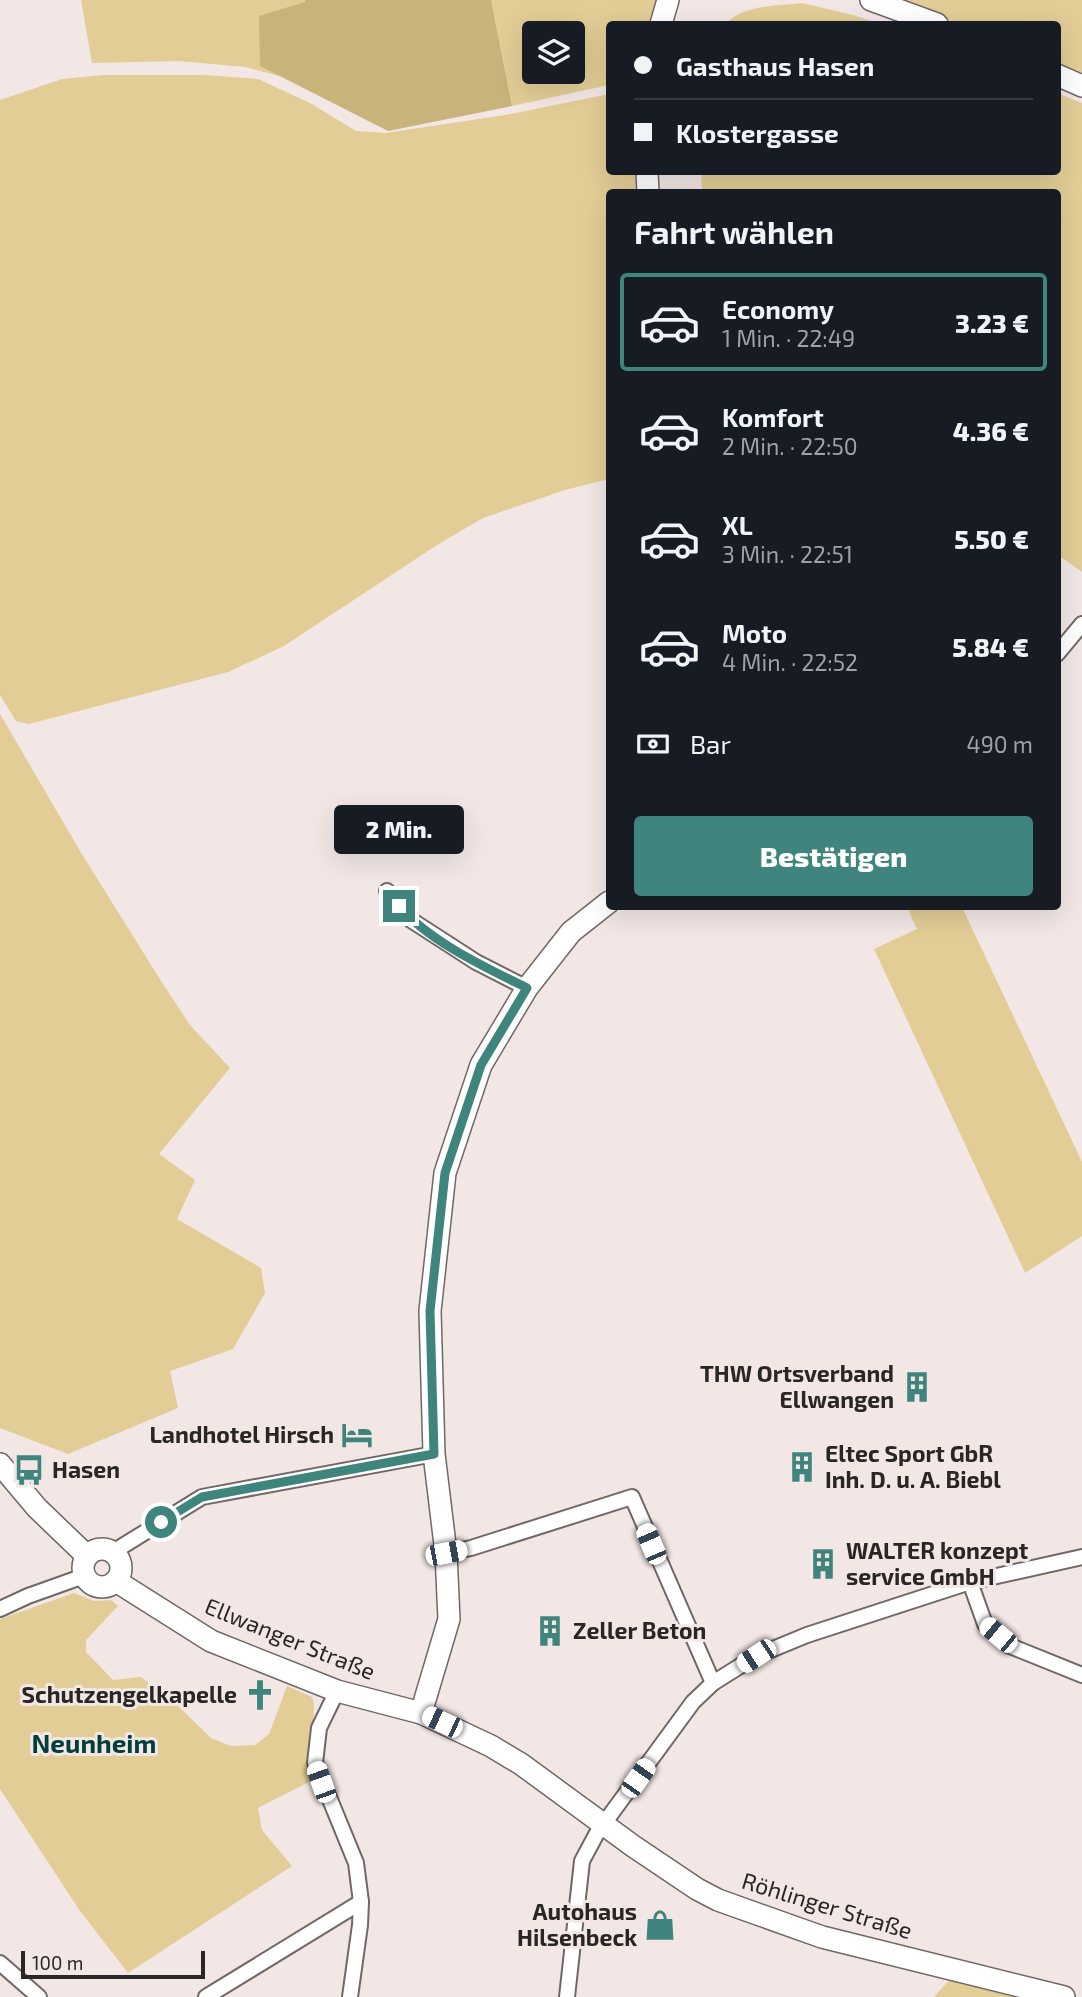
<!DOCTYPE html>
<html lang="de">
<head>
<meta charset="utf-8">
<style>
	:root { --surface:#171b24; --page:#242831; --text:#f1f3f6; --muted:#9ea1a6; --line:#363941; --accent:#3f857d }
	body { margin:0; font-family:"Exo 2",sans-serif; background:var(--page); color:var(--text); height:100vh; display:flex; flex-direction:column; font-size:26px; white-space:nowrap }
	* { box-sizing:border-box; margin:0 }
	p { font-size:23px; color:var(--muted) }
	.icon { flex:none; width:38px; height:38px; fill:none; stroke:currentColor; stroke-width:2; stroke-linecap:round; stroke-linejoin:round }
	.map { position:relative; flex:1; overflow:hidden }
	.sheet { position:absolute; left:606px; top:189px; width:455px; height:721px; display:flex; flex-direction:column; background:var(--surface); border-radius:7px; box-shadow:0 7px 28px #0002 }
	.sheet>* { flex:none }
	.hud { position:absolute; left:606px; top:21px; width:455px; height:154px; border-radius:7px; box-shadow:0 7px 28px #0002; display:grid; align-content:center; height:154px; padding:0 28px; background:var(--surface) }
	.controls { position:absolute; left:522px; top:21px; display:grid; gap:14px }
	.controls a { display:grid; place-items:center; width:63px; height:63px; border-radius:7px; background:var(--surface); box-shadow:0 7px 28px #0002; font-size:35px }
	.scale { position:absolute; left:21px; bottom:18px; width:184px; box-sizing:border-box; padding-left:7px; border:4px solid #2a2626; border-top:0; font-size:19px; line-height:24px; white-space:nowrap; color:#2a2626; -webkit-text-stroke:5px #f2e7e5; paint-order:stroke }
	.end { position:absolute; width:32px; height:32px; margin:-16px; border:9px solid #3f857d; background:#fff; box-shadow:0 0 0 4px #fff }
	.from { border-radius:50% }
	.bubble { position:absolute; height:49px; border-radius:7px; background:var(--surface); box-shadow:0 7px 28px #0002; font-size:23px; font-weight:800; line-height:49px; text-align:center }
	.car { position:absolute; width:21px; height:42px; margin:-21px -10px; border-radius:9px; box-shadow:0 0 5px 2px #0007; background:linear-gradient(#fff 24%,#345 0 40%,#fff 0 76%,#345 0 86%,#fff 0) }
	.hud b { display:flex; align-items:center; gap:24px; height:66px; font-size:26px }
	.hud b+b { border-top:2px solid var(--line) }
	.hud i { width:18px; height:18px; background:var(--text) }
	ul { padding:0; list-style:none }
	li { display:flex; align-items:center; gap:21px; height:98px; margin:0 14px 10px; padding:0 14px; border:4px solid transparent; border-radius:7px }
	li div { flex:1 }
	li b { display:block; font-size:26px }
	li em { font-style:normal; font-weight:800 }
	li.selected { border-color:var(--accent) }
	li>.icon { width:63px; height:63px; stroke-width:1.5 }
	h2 { padding:0 28px; font-size:32px; line-height:84px }
	.pay { display:flex; align-items:center; gap:18px; height:77px; padding:0 28px; font-size:26px }
	.pay p { margin-inline-start:auto }
	.primary-button { display:flex; gap:14px; margin-top:auto; padding:14px 28px }
	.primary-button a { flex:1; height:80px; border-radius:7px; background:var(--accent); color:#fff; font-size:28px; font-weight:800; line-height:80px; text-align:center }
	.map>svg:first-child { display:block }
</style>
</head>
<body>
<div class="map">
<svg width="1082" height="1997" viewBox="0 0 1082 1997">
	<rect width="100%" height="100%" fill="#f2e7e5"/>
	<g fill="#e2cd96" fill-rule="evenodd">
		<polygon points="81,0 483,0 302,82 246,67 178,61 92,63"/>
		<path d="M491 0H658L654 24H609V85L512 106ZM534 33H572V72H534Z"/>
		<polygon points="899,0 1082,0 1082,82 1057,70 1057,24 954,24"/>
		<path d="M802 3 853 15 880 24H726C741 5 779 6 802 3Z"/>
		<polygon points="104,75 204,75 258,79 310,103 356,131 386,133 505,115 609,94 609,172 638,172 638,192 609,192 609,479 565,490 483,518 437,545 284,646 228,672 29,724 16,721 0,695 0,100 62,79"/>
		<polygon points="1057,93 1082,103 1082,572 1061,557 1057,557 1057,192 702,192 701,172 1057,172"/>
		<polygon points="0,714 80,851 161,981 190,1025 230,1068 159,1154 195,1180 177,1219 261,1268 265,1293 233,1349 170,1371 178,1408 68,1454 0,1428"/>
		<polygon points="907,907 962,907 1082,1162 1082,1236 1025,1273 874,949 917,929"/>
		<path d="M74 1593 94 1601 111 1600 118 1606 86 1640V1652L113 1680 141 1677 175 1703 211 1738 231 1746 255 1745 269 1734 287 1686 312 1697C319 1712 304 1756 311 1781L258 1808 262 1830 292 1866 128 1973 80 1911 0 1789V1619Z"/>
		<polygon points="952,1977 1027,1997 934,1997"/>
	</g>
	<polygon fill="#c8b37b" points="305,0 491,0 512,106 388,131 260,66 259,16 305,2"/>
	<g fill="none" stroke-linecap="round" stroke-linejoin="round">
		<defs>
			<g id="street">
				<polyline points="1057,654 1082,624"/>
				<polyline points="387,891 411,920 476,962 527,988"/>
				<polyline points="446,1553 471,1548 632,1497 713,1683"/>
				<polyline points="114,1554 121,1547 202,1497 434,1454"/>
				<polyline points="970,1582 985,1624 1010,1646 1082,1675"/>
				<polyline points="0,1609 28,1596 84,1576"/>
				<polyline points="337,1691 319,1728 315,1763 356,1863 361,1902 360,1925 350,1997"/>
				<polyline points="0,1963 39,1997"/>
				<polyline points="206,1997 361,1902"/>
				<polyline points="567,1997 582,1861 597,1833 693,1702 713,1683 756,1656 807,1635 970,1582 1082,1557"/>
			</g>
			<g id="secondary">
				<polyline points="871,0 937,24"/>
				<polyline points="661,24 668,0"/>
				<polyline points="1057,75 1082,86"/>
				<polyline points="647,172 648,192"/>
				<polyline points="0,1464 37,1508 87,1556"/>
				<circle cx="102" cy="1568" r="19"/>
				<polyline points="116,1581 211,1641 337,1691 421,1713 491,1746 521,1764 633,1846 697,1889 718,1900 822,1937 1064,1997"/>
				<polyline points="421,1713 449,1619 446,1553 434,1454 430,1311 445,1173 481,1065 527,988 571,932 609,902"/>
			</g>
		</defs>
		<use href="#street" stroke="#706766" stroke-width="18"/>
		<use href="#secondary" stroke="#706766" stroke-width="24"/>
		<use href="#street" stroke="#fff" stroke-width="14"/>
		<use href="#secondary" stroke="#fff" stroke-width="21"/>
	</g>
	<g fill="none" stroke-linecap="round" stroke-linejoin="round">
		<path stroke="#3f857d" stroke-width="9" d="M161 1522 202 1497 434 1454 430 1311 445 1173 481 1065 527 988C485 967 430 942 399 906"/>
	</g>
	<defs>
		<symbol id="building-bare" viewBox="-9 -9 18 18"><path d="M-4-6H4V6H1V3H-1V6H-4ZM-2.5-4.3h1.7v1.8h-1.7ZM.8-4.3h1.7v1.8H.8ZM-2.5-1h1.7V.8h-1.7ZM.8-1h1.7V.8H.8Z" fill="#3f857d" stroke="#f2e7e5" stroke-width="2.5" paint-order="stroke"/></symbol>
		<symbol id="hotel-bare" viewBox="-9 -9 18 18"><path d="M-6-4.5h1.5V1H6V5H4.5V3h-9V5H-6ZM-4 0a1.8 1.8 0 1 1 3.6 0ZM.5 0V-2.5h3Q6-2.5 6 0Z" fill="#3f857d" stroke="#f2e7e5" stroke-width="2.5" paint-order="stroke"/></symbol>
		<symbol id="bus-bare" viewBox="-9 -9 18 18"><path d="M-5-6H5V4H4V6H2V4H-2V6H-4V4H-5ZM-3.5-4V0h7V-4ZM-3.5 1.2v1.5H-2V1.2ZM2 1.2v1.5H3.5V1.2Z" fill="#3f857d" stroke="#f2e7e5" stroke-width="2.5" paint-order="stroke"/></symbol>
		<symbol id="church-bare" viewBox="-9 -9 18 18"><path d="M-1.2-6h2.4v3.5h3.3v2.4h-3.3V6h-2.4V-.1h-3.3v-2.4h3.3Z" fill="#3f857d" stroke="#f2e7e5" stroke-width="2.5" paint-order="stroke"/></symbol>
		<symbol id="shop-bare" viewBox="-9 -9 18 18"><path d="M-5-2.5h2.3a2.7 3.5 0 0 1 5.4 0H5L5.5 6h-11ZM-1.5-2.5h3a1.5 2.3 0 0 0-3 0Z" fill="#3f857d" stroke="#f2e7e5" stroke-width="2.5" paint-order="stroke"/></symbol>
	</defs>
	<g fill-rule="evenodd">
		<use href="#building-bare" x="895" y="1365" width="44" height="44"/>
		<use href="#hotel-bare" x="335" y="1413" width="44" height="44"/>
		<use href="#building-bare" x="780" y="1445" width="44" height="44"/>
		<use href="#bus-bare" x="7" y="1448" width="44" height="44"/>
		<use href="#building-bare" x="801" y="1542" width="44" height="44"/>
		<use href="#building-bare" x="528" y="1609" width="44" height="44"/>
		<use href="#church-bare" x="238" y="1673" width="44" height="44"/>
		<use href="#shop-bare" x="638" y="1903" width="44" height="44"/>
	</g>
	<g text-anchor="middle" stroke-width="6" stroke-linejoin="round" paint-order="stroke">
		<g font-size="23" font-weight="bold" fill="#2a2626" stroke="#f2e7e5" text-anchor="end">
			<text x="894" y="1382">THW Ortsverband<tspan x="894" dy="26">Ellwangen</tspan></text>
			<text x="334" y="1443">Landhotel Hirsch</text>
			<text x="825" y="1462" text-anchor="start">Eltec Sport GbR<tspan x="825" dy="26">Inh. D. u. A. Biebl</tspan></text>
			<text x="52" y="1478" text-anchor="start">Hasen</text>
			<text x="846" y="1559" text-anchor="start">WALTER konzept<tspan x="846" dy="26">service GmbH</tspan></text>
			<text x="573" y="1639" text-anchor="start">Zeller Beton</text>
			<text x="237" y="1703">Schutzengelkapelle</text>
			<text x="637" y="1920">Autohaus<tspan x="637" dy="26">Hilsenbeck</tspan></text>
		</g>
		<g font-size="23" fill="#2a2626" stroke="#f2e7e5">
			<text transform="translate(290 1639) rotate(22)" y="8">Ellwanger Straße</text>
			<text transform="translate(827 1906) rotate(17)" y="8">Röhlinger Straße</text>
		</g>
		<g font-size="26" font-weight="bold" fill="#003f3a" stroke="#f2e7e5">
			<text x="94" y="1753">Neunheim</text>
		</g>
	</g>
</svg>
<div class="controls">
<a><svg class="icon" aria-label="layers" viewBox="0 0 24 24"><path d="M12 4l9 5-9 5-9-5zM3 14l9 5 9-5"/></svg></a>
</div>
<div class="scale">100 m</div>
<i class="end from" style="left:161px;top:1522px"></i>
<i class="end" style="left:399px;top:906px"></i>
<div class="bubble" style="left:334px;top:805px;width:130px">2 Min.</div>
<i class="car" style="left:651px;top:1544px;rotate:337deg"></i>
<i class="car" style="left:446px;top:1553px;rotate:79deg"></i>
<i class="car" style="left:998px;top:1635px;rotate:310deg"></i>
<i class="car" style="left:756px;top:1656px;rotate:237deg"></i>
<i class="car" style="left:442px;top:1722px;rotate:295deg"></i>
<i class="car" style="left:638px;top:1778px;rotate:35deg"></i>
<i class="car" style="left:321px;top:1782px;rotate:340deg"></i>
<div class="hud">
<b><i class="from"></i>Gasthaus Hasen</b>
<b><i></i>Klostergasse</b>
</div>
<section class="sheet">
<h2>Fahrt wählen</h2>
<ul>
<li class="selected"><svg class="icon" aria-label="car" viewBox="0 0 24 24"><path d="M5 17H2v-5l4-1 3-4h7l3 4 3 1v5h-3M9 17h6M6 11h13"/><circle cx="7" cy="17" r="2"/><circle cx="17" cy="17" r="2"/></svg><div><b>Economy</b><p>1 Min. · 22:49</p></div><em>3.23 €</em></li>
<li><svg class="icon" aria-label="car" viewBox="0 0 24 24"><path d="M5 17H2v-5l4-1 3-4h7l3 4 3 1v5h-3M9 17h6M6 11h13"/><circle cx="7" cy="17" r="2"/><circle cx="17" cy="17" r="2"/></svg><div><b>Komfort</b><p>2 Min. · 22:50</p></div><em>4.36 €</em></li>
<li><svg class="icon" aria-label="car" viewBox="0 0 24 24"><path d="M5 17H2v-5l4-1 3-4h7l3 4 3 1v5h-3M9 17h6M6 11h13"/><circle cx="7" cy="17" r="2"/><circle cx="17" cy="17" r="2"/></svg><div><b>XL</b><p>3 Min. · 22:51</p></div><em>5.50 €</em></li>
<li><svg class="icon" aria-label="car" viewBox="0 0 24 24"><path d="M5 17H2v-5l4-1 3-4h7l3 4 3 1v5h-3M9 17h6M6 11h13"/><circle cx="7" cy="17" r="2"/><circle cx="17" cy="17" r="2"/></svg><div><b>Moto</b><p>4 Min. · 22:52</p></div><em>5.84 €</em></li>
</ul>
<div class="pay"><svg class="icon" aria-label="cash" viewBox="0 0 24 24"><path d="M3 7h18v10H3z"/><circle cx="12" cy="12" r="2"/></svg>Bar<p>490 m</p></div>
<div class="primary-button"><a>Bestätigen</a></div>
</section>
</div>
</body>
</html>
